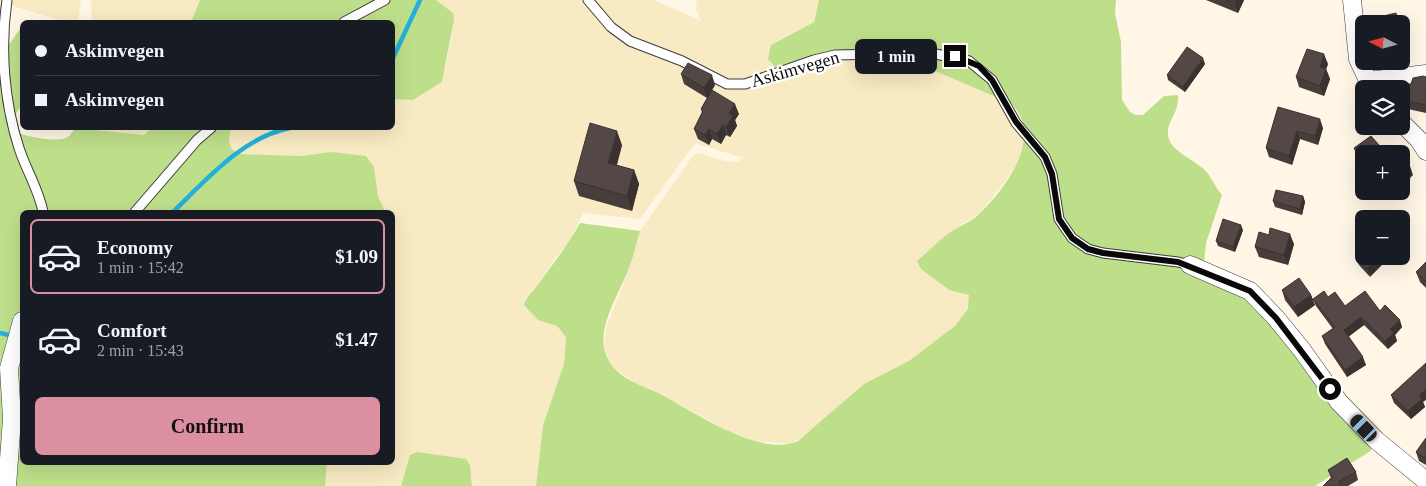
<!DOCTYPE html>
<html lang="en">
<head>
<meta charset="utf-8">
<style>
	:root { --surface:#171b24; --page:#242831; --text:#f1f3f6; --muted:#9ea1a6; --line:#363941; --accent:#dd8fa2 }
	body { margin:0; font-family:Georgia,serif; background:var(--page); color:var(--text); height:100vh; display:flex; flex-direction:column; font-size:19px; white-space:nowrap }
	* { box-sizing:border-box; margin:0 }
	p { font-size:16px; color:var(--muted) }
	.icon { flex:none; width:28px; height:28px; fill:none; stroke:currentColor; stroke-width:2; stroke-linecap:round; stroke-linejoin:round }
	.map { position:relative; flex:1; overflow:hidden }
	.drawer { position:absolute; left:20px; top:210px; width:375px; height:255px; display:flex; flex-direction:column; background:var(--surface); border-radius:8px; box-shadow:0 5px 20px #0002 }
	.drawer>* { flex:none }
	.hud { position:absolute; left:20px; top:20px; width:375px; height:110px; border-radius:8px; box-shadow:0 5px 20px #0002; display:grid; align-content:center; height:110px; padding:0 15px; background:var(--surface) }
	.needle { width:32px; rotate:276deg }
	.fabs { position:absolute; left:1355px; top:15px; display:grid; gap:10px }
	.fabs a { display:grid; place-items:center; width:55px; height:55px; border-radius:8px; background:var(--surface); box-shadow:0 5px 20px #0002; font-size:25px }
	.end { position:absolute; width:22px; height:22px; margin:-11px; border:6px solid #090909; background:#fff; box-shadow:0 0 0 2px #fff }
	.from { border-radius:50% }
	.bubble { position:absolute; height:35px; border-radius:8px; background:var(--surface); box-shadow:0 5px 20px #0002; font-size:16px; font-weight:800; line-height:35px; text-align:center }
	.car { position:absolute; width:15px; height:30px; margin:-15px -8px; border-radius:6px; box-shadow:0 0 4px 1px #0007; background:linear-gradient(#222 24%,#8ab4d8 0 40%,#222 0 76%,#8ab4d8 0 86%,#222 0) }
	.hud b { display:flex; align-items:center; gap:18px; height:48px; font-size:19px }
	.hud b+b { border-top:1px solid var(--line) }
	.hud i { width:12px; height:12px; background:var(--text) }
	ul { padding:9px 0 0; list-style:none }
	li { display:flex; align-items:center; gap:15px; height:75px; margin:0 10px 8px; padding:0 5px; border:2px solid transparent; border-radius:8px }
	li div { flex:1 }
	li b { display:block; font-size:19px }
	li em { font-style:normal; font-weight:800 }
	li.current { border-color:var(--accent) }
	li>.icon { width:45px; height:45px; stroke-width:1.5 }
	.primary-button { display:flex; gap:10px; margin-top:auto; padding:10px 15px }
	.primary-button a { flex:1; height:58px; border-radius:8px; background:var(--accent); color:#111; font-size:20px; font-weight:800; line-height:58px; text-align:center }
	.map>svg:first-child { display:block }
</style>
</head>
<body>
<div class="map">
<svg width="1426" height="486" viewBox="0 0 1426 486">
	<rect width="100%" height="100%" fill="#fff6e6"/>
	<g fill="#f8eac3">
		<polygon points="0,0 81,0 78,22 65,22 0,2"/>
		<polygon points="91,0 200,0 191,22 92,22"/>
		<polygon points="436,0 654,0 701,21 696,9 697,0 819,0 814,22 777,41 798,67 823,53 837,52 914,62 1012,104 1022,114 1025,128 1022,149 1015,168 980,213 950,232 921,269 949,290 969,295 969,309 955,326 928,349 791,444 756,441 730,432 662,395 642,388 613,367 604,348 606,328 630,267 640,231 692,157 698,153 724,161 738,162 743,158 695,143 640,219 583,213 569,243 559,253 535,289 525,298 538,320 557,326 566,337 564,364 543,425 536,486 472,486 473,478 410,455 401,486 325,486 327,463 392,462 392,212 385,212 378,196 374,167 331,152 302,156 239,154 232,151 228,144 231,128 392,128 393,99 413,100 442,82 451,41 453,13"/>
		<polygon points="88,128 151,128 144,135 122,134"/>
	</g>
	<g fill="#bedf8a">
		<polygon points="200,0 436,0 453,13 454,19 442,82 413,100 393,99 392,22 191,22"/>
		<path d="M819 0H1116L1115 13 1121 42 1122 100 1130 112 1136 115H1143L1164 96 1178 95C1179 115 1167 119 1168 135 1169 150 1191 158 1201 167 1211 174 1214 186 1222 195L1206 243 1204 264C1216 274 1235 274 1249 281L1374 447 1369 452 1315 486H536L543 425 564 364 566 337 557 326 538 320 524 305C526 296 532 293 537 286 552 265 568 245 580 223L640 231C636 244 634 256 629 268 620 292 600 321 604 348 605 353 610 364 614 368 628 383 647 387 664 396 695 413 762 458 798 441L864 384 909 361 955 326 968 309 969 295 949 290 921 269 917 261C928 252 938 241 949 233 959 226 970 223 979 214 1005 189 1044 138 1012 104L914 62 837 52 823 53 798 68 777 69 768 59 771 45 814 22Z"/>
		<path d="M22 26V104L14 117V130C22 137 59 143 68 137 71 135 73 130 76 128L144 135 151 128H231C229 139 226 148 239 154L302 156 331 152 366 156 374 167 378 196 385 212H22V462L327 463 325 486H0V49L8 46Z"/>
		<polygon points="417,452 466,459 470,465 472,486 401,486 410,455"/>
	</g>
	<g fill="none" stroke-linecap="round" stroke-linejoin="round">
		<g stroke="#24b0da" stroke-width="4.5">
			<polyline points="392,60 420,0"/>
			<path d="M173 212C206 180 243 137 290 128"/>
			<polyline points="0,333 13,336"/>
		</g>
		<defs>
			<g id="service">
				<path d="M7 0C0 48 4 102 19 148 26 170 39 190 43 212"/>
				<polyline points="588,0 611,27 630,41 682,61 727,84 745,84 814,60 835,55 931,53 969,61 992,80 1016,123 1045,157 1052,174 1059,219 1072,238 1088,249 1103,253 1178,262 1190,265"/>
				<polyline points="344,22 385,0"/>
				<polyline points="135,212 197,140 211,128"/>
			</g>
			<g id="minor">
				<polyline points="1352,0 1358,59 1372,89"/>
				<polyline points="1368,81 1426,74"/>
				<polyline points="1401,122 1419,140 1426,151"/>
				<polyline points="1190,265 1250,291 1276,318 1302,350 1339,402 1376,440 1426,481"/>
				<polyline points="7,486 12,419 9,368 22,321"/>
			</g>
		</defs>
		<use href="#service" stroke="#3c3c3c" stroke-width="11"/>
		<use href="#minor" stroke="#3c3c3c" stroke-width="19"/>
		<use href="#service" stroke="#fff" stroke-width="9"/>
		<use href="#minor" stroke="#fff" stroke-width="18"/>
	</g>
	<g fill="#473e3b">
		<polygon points="1206,0 1244,0 1238,13"/>
		<polygon points="1401,29 1404,43 1401,43"/>
		<polygon points="1205,64 1185,92 1168,80 1167,75"/>
		<polygon points="1328,64 1326,69 1330,79 1324,96 1299,87 1296,77"/>
		<polygon points="681,74 715,85 712,90 739,114 735,120 737,126 730,137 726,135 721,144 712,139 709,145 698,139 694,129 702,113 701,109 707,98 684,84"/>
		<polygon points="1426,77 1426,113 1408,109 1405,101 1411,84"/>
		<polygon points="1278,107 1323,128 1318,145 1300,139 1292,165 1269,157 1266,148"/>
		<polygon points="622,145 617,165 634,170 639,184 632,211 579,196 574,181"/>
		<polygon points="1354,148 1364,154 1364,166 1357,157"/>
		<polygon points="1380,191 1397,191 1389,200"/>
		<polygon points="1303,196 1305,202 1302,215 1275,207 1273,201"/>
		<polygon points="1243,230 1235,252 1218,246 1216,241"/>
		<polygon points="1269,235 1294,244 1288,265 1259,257 1255,247"/>
		<polygon points="1364,249 1370,277 1359,265 1356,257"/>
		<polygon points="1426,262 1426,288 1420,282 1416,272"/>
		<polygon points="1282,290 1311,295 1315,305 1298,317 1285,300"/>
		<polygon points="1328,297 1345,306 1380,311 1402,327 1395,335 1397,341 1388,349 1364,325 1348,336 1366,365 1347,377 1325,344 1322,336 1333,329 1316,306 1313,299"/>
		<polygon points="1391,395 1423,402 1425,407 1411,419 1394,403"/>
		<polygon points="1426,438 1426,465 1419,461 1416,452"/>
		<polygon points="1328,470 1356,472 1358,480 1348,486 1323,486 1331,478"/>
	</g>
	<g fill="#3a3230">
		<polygon points="1236,0 1244,0 1238,13 1235,3"/>
		<polygon points="1401,29 1404,43 1401,34"/>
		<polygon points="1324,54 1328,64 1323,77 1320,67"/>
		<polygon points="1203,58 1205,64 1185,92 1183,87"/>
		<polygon points="1326,69 1330,79 1324,96 1320,86"/>
		<polygon points="712,75 715,85 707,98 704,88"/>
		<polygon points="735,104 739,114 735,120 737,126 730,137 726,127 729,113"/>
		<polygon points="1320,119 1323,128 1318,145 1315,136"/>
		<polygon points="723,125 726,135 721,144 717,134"/>
		<polygon points="709,129 712,139 709,145 705,135"/>
		<polygon points="617,131 622,145 613,177 608,163"/>
		<polygon points="1297,131 1300,139 1292,165 1289,156"/>
		<polygon points="1410,166 1413,175 1401,187 1401,176"/>
		<polygon points="634,170 639,184 632,211 627,196"/>
		<polygon points="1386,191 1397,191 1389,200"/>
		<polygon points="1303,196 1305,202 1302,215 1300,209"/>
		<polygon points="1241,225 1243,230 1235,252 1233,247"/>
		<polygon points="1402,228 1405,236 1401,240 1401,229"/>
		<polygon points="1290,234 1294,244 1288,265 1284,255"/>
		<polygon points="1380,256 1391,256 1370,277 1367,268"/>
		<polygon points="1311,295 1315,305 1298,317 1294,307"/>
		<polygon points="1361,317 1364,325 1347,338 1344,330"/>
		<polygon points="1400,320 1402,327 1395,335 1397,341 1388,349 1385,341 1390,329"/>
		<polygon points="1363,357 1366,365 1347,377 1345,370"/>
		<polygon points="1426,389 1426,400 1423,402 1425,407 1411,419 1408,411 1419,396"/>
	</g>
	<g fill="#534845" stroke="#3a3230">
		<polygon points="1226,0 1236,0 1235,3"/>
		<polygon points="1396,13 1399,24 1376,24 1375,18"/>
		<polygon points="1187,47 1203,58 1183,87 1167,75"/>
		<polygon points="1307,49 1324,54 1320,67 1326,69 1320,86 1296,77"/>
		<polygon points="688,63 712,75 704,88 681,74"/>
		<polygon points="1423,76 1426,77 1426,105 1405,101 1408,84 1411,84 1413,78"/>
		<polygon points="712,90 735,104 729,113 733,116 726,127 723,125 717,134 709,129 705,135 694,129 703,111 701,109"/>
		<polygon points="1278,107 1320,119 1315,136 1297,131 1289,156 1266,148"/>
		<polygon points="590,123 617,131 608,163 634,170 627,196 574,181"/>
		<polygon points="1371,136 1387,154 1364,154 1364,162 1354,148"/>
		<polygon points="1394,150 1397,154 1391,154"/>
		<polygon points="1401,158 1410,166 1401,176"/>
		<polygon points="1276,190 1303,196 1300,209 1273,201"/>
		<polygon points="1386,213 1392,219 1381,219"/>
		<polygon points="1223,219 1241,225 1233,247 1216,241"/>
		<polygon points="1270,228 1290,234 1284,255 1255,247 1259,232 1269,235"/>
		<polygon points="1364,249 1364,256 1380,256 1367,268 1356,257"/>
		<polygon points="1426,262 1426,281 1416,272"/>
		<polygon points="1299,278 1311,295 1294,307 1282,290"/>
		<polygon points="1324,291 1328,297 1335,292 1345,306 1365,291 1380,311 1385,305 1400,320 1390,329 1394,333 1385,341 1361,317 1344,330 1363,357 1345,370 1322,336 1335,327 1313,299"/>
		<polygon points="1426,363 1426,389 1419,396 1422,399 1408,411 1391,395"/>
		<polygon points="1426,438 1426,459 1416,452"/>
		<polygon points="1347,458 1356,472 1338,482 1342,486 1323,486 1332,477 1328,470"/>
	</g>
	<g fill="none" stroke-linecap="round" stroke-linejoin="round">
		<polyline stroke="#090909" stroke-width="6" points="955,56 979,66 992,80 1016,122 1045,157 1052,174 1059,219 1072,238 1088,249 1103,253 1178,262 1250,291 1276,318 1330,389"/>
	</g>
	<g text-anchor="middle" stroke-width="5" stroke-linejoin="round" paint-order="stroke">
		<g font-size="18" fill="#090909" stroke="#fff">
			<text transform="translate(795 69) rotate(-16)" y="6">Askimvegen</text>
		</g>
	</g>
</svg>
<div class="fabs">
<a><svg class="needle" viewBox="-14 -14 28 28"><path d="M0-13l5 13h-10z" fill="#e53935"/><path d="M0 13l5-13h-10z" fill="#9ea1a6"/></svg></a>
<a><svg class="icon" aria-label="layers" viewBox="0 0 24 24"><path d="M12 4l9 5-9 5-9-5zM3 14l9 5 9-5"/></svg></a>
<a>+</a>
<a>−</a>
</div>
<i class="end from" style="left:1330px;top:389px"></i>
<i class="end" style="left:955px;top:56px"></i>
<div class="bubble" style="left:855px;top:39px;width:82px">1 min</div>
<i class="car" style="left:1364px;top:428px;rotate:316deg"></i>
<div class="hud">
<b><i class="from"></i>Askimvegen</b>
<b><i></i>Askimvegen</b>
</div>
<section class="drawer">
<ul>
<li class="current"><svg class="icon" aria-label="car" viewBox="0 0 24 24"><path d="M5 17H2v-5l4-1 3-4h7l3 4 3 1v5h-3M9 17h6M6 11h13"/><circle cx="7" cy="17" r="2"/><circle cx="17" cy="17" r="2"/></svg><div><b>Economy</b><p>1 min · 15:42</p></div><em>$1.09</em></li>
<li><svg class="icon" aria-label="car" viewBox="0 0 24 24"><path d="M5 17H2v-5l4-1 3-4h7l3 4 3 1v5h-3M9 17h6M6 11h13"/><circle cx="7" cy="17" r="2"/><circle cx="17" cy="17" r="2"/></svg><div><b>Comfort</b><p>2 min · 15:43</p></div><em>$1.47</em></li>
</ul>
<div class="primary-button"><a>Confirm</a></div>
</section>
</div>
</body>
</html>
